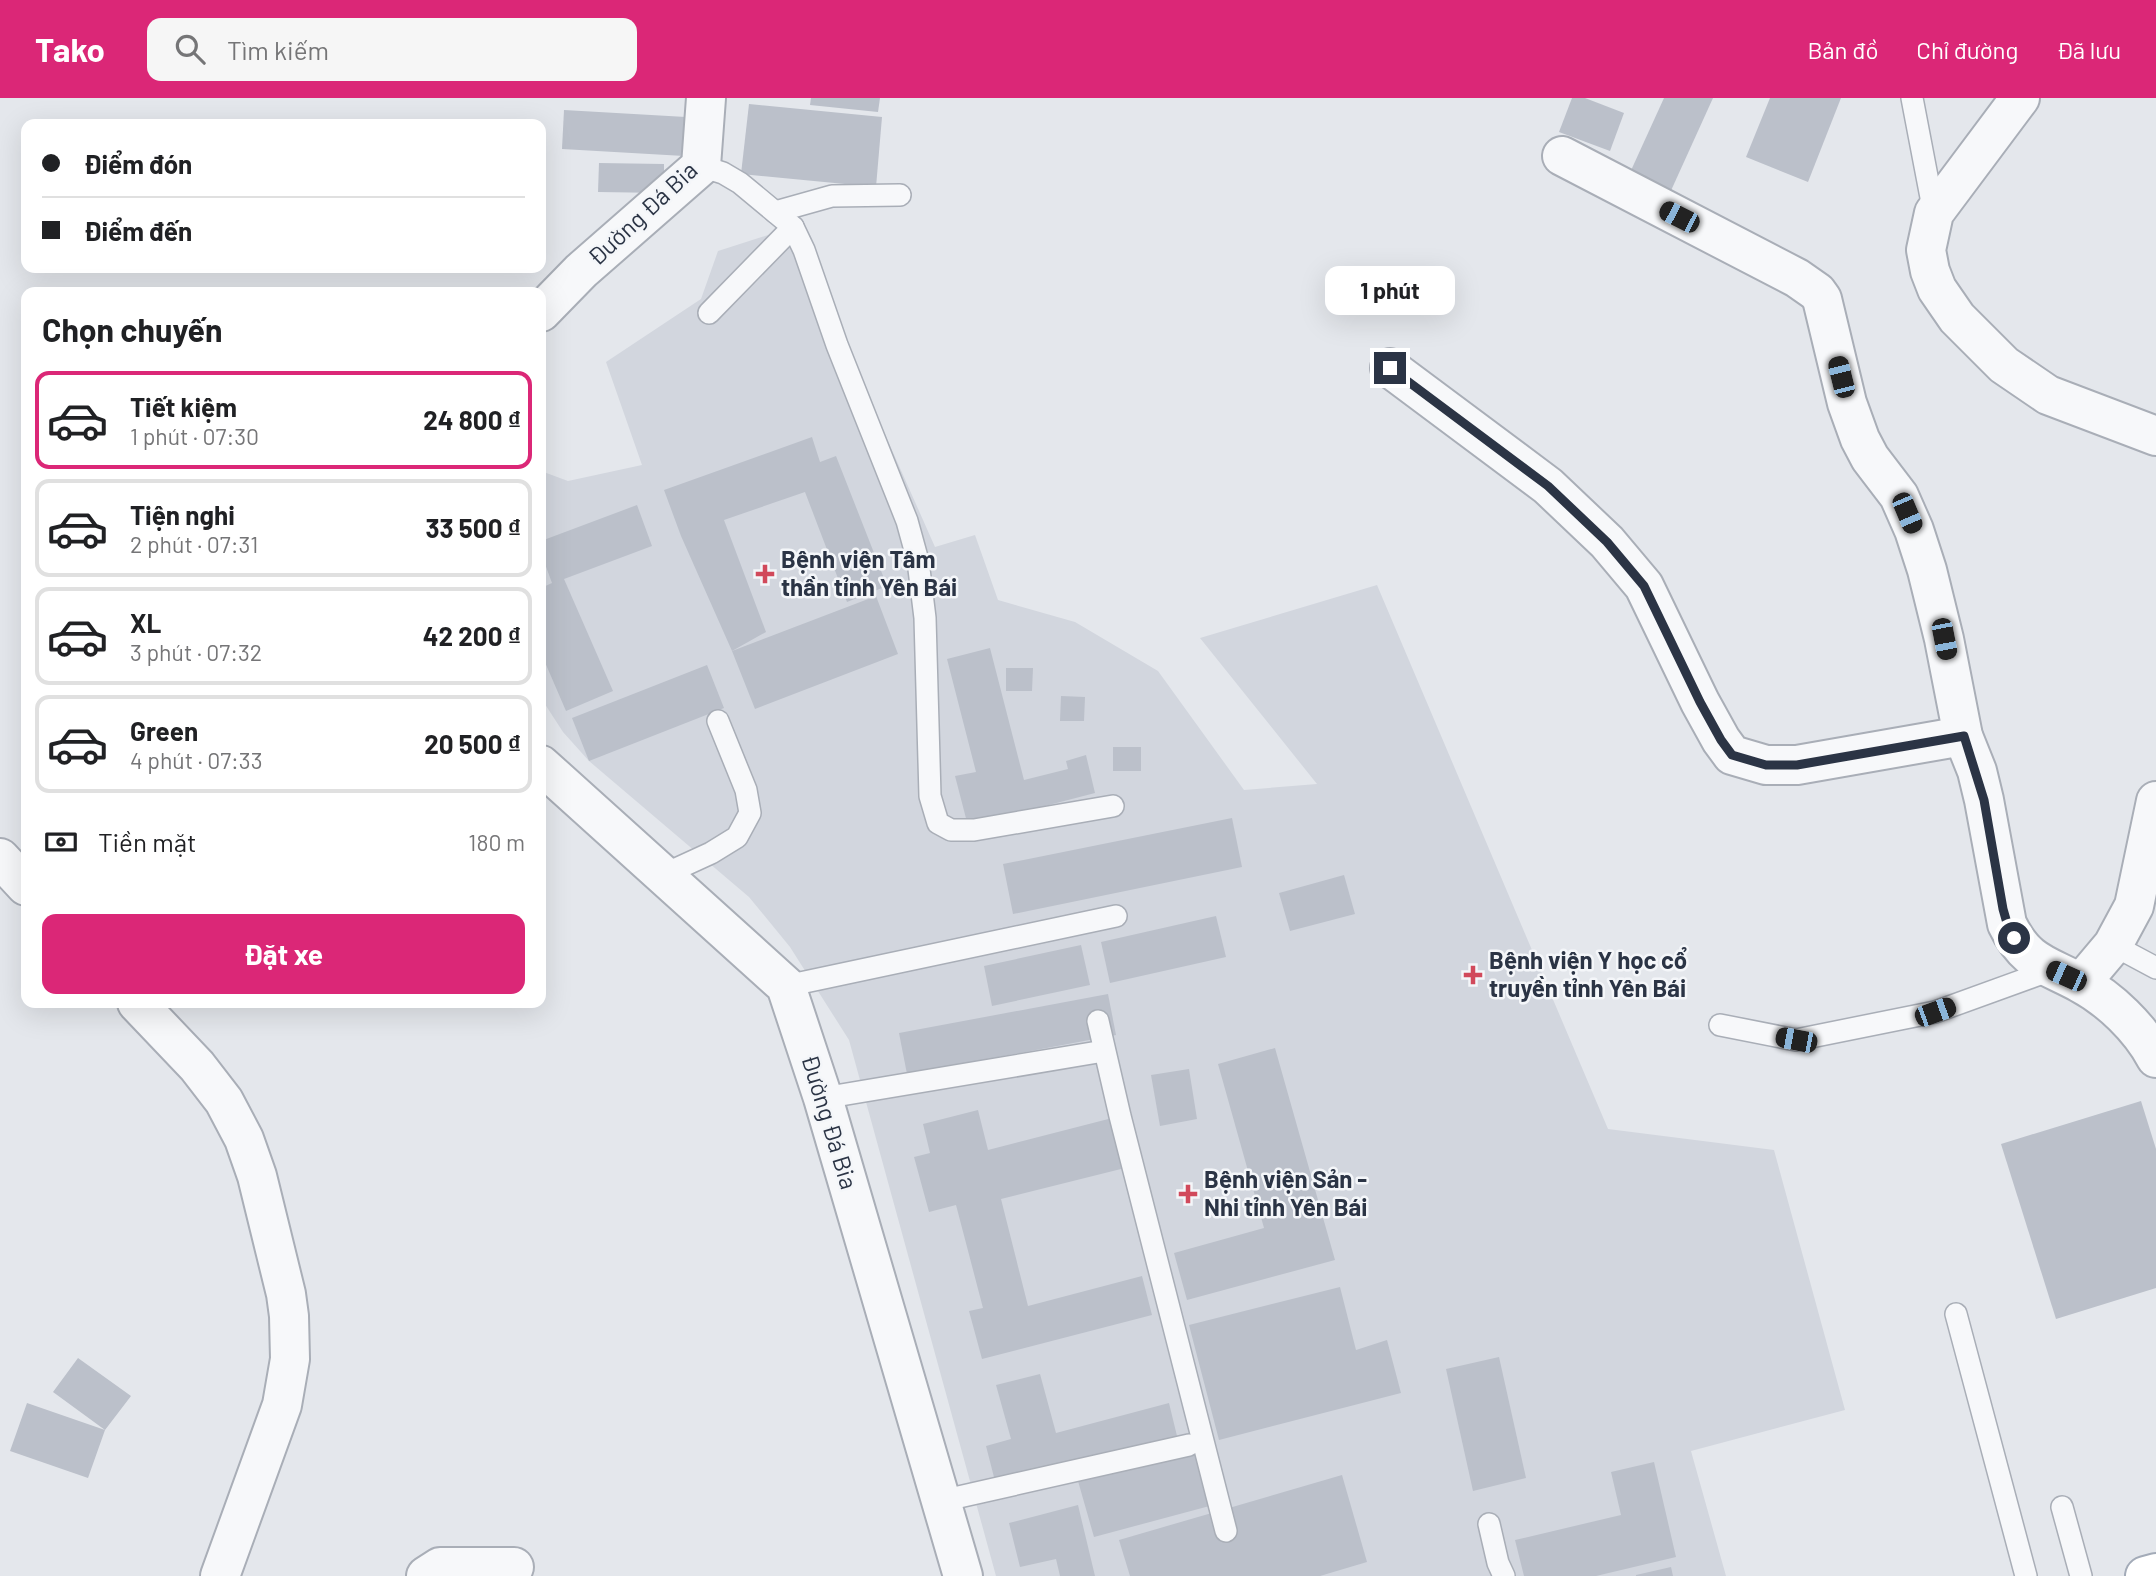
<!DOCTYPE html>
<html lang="vi">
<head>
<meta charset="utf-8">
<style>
	:root { --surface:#fff; --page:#f6f6f6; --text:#202124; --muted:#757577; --line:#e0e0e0; --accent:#db2777 }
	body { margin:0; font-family:Barlow,sans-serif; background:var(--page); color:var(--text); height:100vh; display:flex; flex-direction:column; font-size:26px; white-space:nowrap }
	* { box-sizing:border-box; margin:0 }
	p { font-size:23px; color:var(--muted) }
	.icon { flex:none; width:38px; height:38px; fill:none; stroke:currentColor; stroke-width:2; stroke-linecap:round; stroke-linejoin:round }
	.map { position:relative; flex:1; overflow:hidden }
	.panel { position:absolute; left:21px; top:189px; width:525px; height:721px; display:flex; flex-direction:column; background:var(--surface); border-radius:14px; box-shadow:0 7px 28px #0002 }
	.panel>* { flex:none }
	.hud { position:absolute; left:21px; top:21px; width:525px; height:154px; border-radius:14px; box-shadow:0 7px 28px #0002; display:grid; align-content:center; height:154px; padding:0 21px; background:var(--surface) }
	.end { position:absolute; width:32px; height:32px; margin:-16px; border:9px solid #2b3445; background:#fff; box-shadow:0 0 0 4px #fff }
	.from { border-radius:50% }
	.bubble { position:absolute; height:49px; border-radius:14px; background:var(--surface); box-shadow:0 7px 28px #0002; font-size:23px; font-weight:700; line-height:49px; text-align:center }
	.car { position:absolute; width:21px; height:42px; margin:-21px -10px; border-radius:9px; box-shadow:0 0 5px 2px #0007; background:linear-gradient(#222 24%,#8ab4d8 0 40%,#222 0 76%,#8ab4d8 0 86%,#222 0) }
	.hud b { display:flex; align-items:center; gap:24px; height:66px; font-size:26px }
	.hud b+b { border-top:2px solid var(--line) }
	.hud i { width:18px; height:18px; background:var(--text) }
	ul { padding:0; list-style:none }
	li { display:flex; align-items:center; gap:21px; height:98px; margin:0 14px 10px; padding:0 7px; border:4px solid var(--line); border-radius:14px }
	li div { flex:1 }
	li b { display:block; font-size:26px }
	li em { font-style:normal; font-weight:700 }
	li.current { border-color:var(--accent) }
	li>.icon { width:63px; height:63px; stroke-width:1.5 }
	h2 { padding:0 21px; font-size:32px; line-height:84px }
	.pay { display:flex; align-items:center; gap:18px; height:77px; padding:0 21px; font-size:26px }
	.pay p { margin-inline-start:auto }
	.action { display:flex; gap:14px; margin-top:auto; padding:14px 21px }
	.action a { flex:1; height:80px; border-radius:14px; background:var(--accent); color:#fff; font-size:28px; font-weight:700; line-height:80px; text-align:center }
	header { display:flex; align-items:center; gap:42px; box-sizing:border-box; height:98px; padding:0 35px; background:var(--accent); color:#fff }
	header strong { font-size:33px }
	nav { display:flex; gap:38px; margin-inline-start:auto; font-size:24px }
	.search { width:490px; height:63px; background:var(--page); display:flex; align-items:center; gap:18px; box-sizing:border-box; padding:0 24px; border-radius:14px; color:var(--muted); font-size:26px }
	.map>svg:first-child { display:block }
</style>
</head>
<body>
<header>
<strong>Tako</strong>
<div class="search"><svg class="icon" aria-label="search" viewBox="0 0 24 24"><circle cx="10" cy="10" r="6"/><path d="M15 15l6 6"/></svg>Tìm kiếm</div>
<nav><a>Bản đồ</a><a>Chỉ đường</a><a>Đã lưu</a></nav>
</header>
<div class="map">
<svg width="2156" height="1478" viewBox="0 0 2156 1478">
	<rect width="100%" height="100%" fill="#e4e7ec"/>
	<polygon fill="#d2d6de" points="793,129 935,449 975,437 998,502 1075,524 1158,573 1244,692 1317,686 1200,540 1377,487 1608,1031 1774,1052 1845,1312 1691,1353 1726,1478 996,1478 849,942 790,849 749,799 589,663 563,634 541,600 541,373 568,383 642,367 606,264 701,201 718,153"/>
	<g fill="#bbc0ca">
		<polygon points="811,0 880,0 878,14 810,7"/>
		<polygon points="1572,0 1585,0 1624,15 1610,53 1559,34"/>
		<polygon points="1664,0 1713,0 1669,97 1628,79"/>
		<polygon points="1770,0 1841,0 1808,84 1746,59"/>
		<polygon points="749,6 882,19 876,89 741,76"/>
		<polygon points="564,12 686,19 684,58 562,51"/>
		<polygon points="599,65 664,66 664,95 598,94"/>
		<polygon points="812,339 820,364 836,358 887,488 847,504 805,394 724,422 766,534 732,553 876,498 898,556 755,611 732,553 681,438 664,392"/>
		<polygon points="637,407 652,448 564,481 613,593 566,613 541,555 541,490 552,485 541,455 541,443"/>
		<polygon points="990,550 1024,682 1068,671 1066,663 1086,657 1095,695 968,728 955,678 976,674 947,561"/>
		<polygon points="707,567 724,610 589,663 572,620"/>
		<polygon points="1006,570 1033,570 1032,593 1006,593"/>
		<polygon points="1061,598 1085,599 1084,623 1060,623"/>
		<rect x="1113" y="649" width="28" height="24"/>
		<polygon points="1232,720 1242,769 1013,816 1003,766"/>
		<polygon points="1344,777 1355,816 1290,833 1279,795"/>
		<polygon points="1216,818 1226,859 1110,885 1101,844"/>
		<polygon points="1081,847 1090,887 992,908 984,868"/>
		<polygon points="1108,896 1116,937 907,976 899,935"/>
		<polygon points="1275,950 1335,1162 1187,1202 1174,1155 1264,1130 1218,966"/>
		<polygon points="1189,971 1197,1021 1160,1028 1151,977"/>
		<polygon points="2141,1003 2156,1051 2156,1190 2056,1221 2001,1046"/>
		<polygon points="978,1012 988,1052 1120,1018 1133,1068 1001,1101 1028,1208 1142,1178 1152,1217 982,1261 969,1213 983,1210 956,1107 929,1114 914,1059 930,1055 923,1026"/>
		<polygon points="1340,1189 1356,1252 1387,1242 1401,1295 1219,1342 1189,1227"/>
		<polygon points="1499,1259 1526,1380 1473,1393 1446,1271"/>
		<polygon points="78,1260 131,1298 105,1332 88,1380 10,1353 27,1305 105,1332 53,1294"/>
		<polygon points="1040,1276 1056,1335 1169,1305 1177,1338 996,1387 986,1348 1011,1341 996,1287"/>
		<polygon points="1201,1349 1217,1406 1094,1439 1078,1383"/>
		<polygon points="1654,1364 1676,1459 1596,1478 1524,1478 1515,1442 1621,1417 1611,1374"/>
		<polygon points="1342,1377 1367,1464 1320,1478 1130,1478 1119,1442"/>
		<polygon points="1078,1407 1095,1478 1060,1478 1056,1461 1020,1469 1009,1425"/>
		<polygon points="1671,1469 1673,1478 1636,1478 1636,1477"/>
	</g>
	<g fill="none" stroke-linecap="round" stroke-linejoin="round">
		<defs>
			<g id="service">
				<polyline points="1912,0 1934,115"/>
				<polyline points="701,68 723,75 740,85 793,129 804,152 837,247 907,423 918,463 925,520 930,698 938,725 951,732 974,732 1113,708"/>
				<polyline points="775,114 832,98 900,97"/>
				<polyline points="709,215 793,129"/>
				<polyline points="663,777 711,755 737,739 750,715 746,692 718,623"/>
				<polyline points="2113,847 2156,870"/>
				<polyline points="786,888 1116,818"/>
				<polyline points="1098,923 1120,1018 1226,1433"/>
				<polyline points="1720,927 1796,942 1935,914 2051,872"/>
				<polyline points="823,1000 1104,953"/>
				<polyline points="1956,1216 2026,1478"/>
				<polyline points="941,1403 1189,1347"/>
				<polyline points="2062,1409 2081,1478"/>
				<polyline points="1489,1426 1498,1465 1504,1478"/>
			</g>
			<g id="minor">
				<polyline points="2020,0 1934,115 1926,152 1930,173 1937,191 1957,220 2004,267 2048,297 2156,338"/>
				<path d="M1562 58 1797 180 1817 194 1822 201 1847 305 1860 341 1870 360 1899 398 1914 432 1927 472 1944 541 1963 638 1977 673 1984 702 2007 826C2026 865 2045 866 2080 885 2110 901 2140 930 2156 960"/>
				<polyline points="1390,270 1548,388 1607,444 1644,488 1700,604 1721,642 1732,657 1766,667 1797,667 1963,638"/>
				<polyline points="0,760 26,788"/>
				<polyline points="2081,885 2113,847 2134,808 2156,703"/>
				<polyline points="137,905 197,968 224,1003 244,1041 257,1078 286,1196 289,1218 290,1261 282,1307 220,1478"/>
				<polyline points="426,1478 440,1469 514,1469"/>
			</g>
			<g id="tertiary">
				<polyline points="541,214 581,173 701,68 706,0"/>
				<polyline points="541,667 786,888 823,1000 963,1478"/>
			</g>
			<polyline id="primary" points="2145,1478 2156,1475"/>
		</defs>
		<use href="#service" stroke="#a9aeb7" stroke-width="24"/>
		<use href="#minor" stroke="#a9aeb7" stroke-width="42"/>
		<use href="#tertiary" stroke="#a9aeb7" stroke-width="42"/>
		<use href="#primary" stroke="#a3abb8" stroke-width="42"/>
		<use href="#service" stroke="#f7f8fa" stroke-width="21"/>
		<use href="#minor" stroke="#f7f8fa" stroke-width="38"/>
		<use href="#tertiary" stroke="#f7f8fa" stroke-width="38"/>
		<use href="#primary" stroke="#fff" stroke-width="38"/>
	</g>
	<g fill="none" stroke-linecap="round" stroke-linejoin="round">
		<polyline stroke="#2b3445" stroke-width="9" points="1390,270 1548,388 1607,444 1644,488 1700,604 1721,642 1732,657 1766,667 1797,667 1964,638 1984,702 2003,811 2007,825 2014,840"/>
	</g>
	<g fill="#d1495b" stroke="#f4f6f9" stroke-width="2.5">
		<path d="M761.5 465.5h7v7h7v7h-7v7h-7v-7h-7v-7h7z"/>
		<path d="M1469.5 866.5h7v7h7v7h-7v7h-7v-7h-7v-7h7z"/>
		<path d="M1184.5 1085.5h7v7h7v7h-7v7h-7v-7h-7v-7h7z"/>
	</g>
	<g text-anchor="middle" stroke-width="5" stroke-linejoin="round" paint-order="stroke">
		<g font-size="24" fill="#2b3445" stroke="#f4f6f9">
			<text transform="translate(643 116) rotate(-43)" y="8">Đường Đá Bia</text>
			<text transform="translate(829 1024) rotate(73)" y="8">Đường Đá Bia</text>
		</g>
		<g font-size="24" font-weight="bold" fill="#2b3445" stroke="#f4f6f9" text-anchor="start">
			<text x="781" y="470">Bệnh viện Tâm<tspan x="781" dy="28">thần tỉnh Yên Bái</tspan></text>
			<text x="1489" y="871">Bệnh viện Y học cổ<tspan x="1489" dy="28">truyền tỉnh Yên Bái</tspan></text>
			<text x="1204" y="1090">Bệnh viện Sản -<tspan x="1204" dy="28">Nhi tỉnh Yên Bái</tspan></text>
		</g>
	</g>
</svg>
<i class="end from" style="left:2014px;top:840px"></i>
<i class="end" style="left:1390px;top:270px"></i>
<div class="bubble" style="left:1325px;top:168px;width:130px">1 phút</div>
<i class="car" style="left:1679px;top:119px;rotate:297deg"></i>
<i class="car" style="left:1841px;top:279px;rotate:346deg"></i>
<i class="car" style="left:1907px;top:415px;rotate:157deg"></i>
<i class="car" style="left:1944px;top:541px;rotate:169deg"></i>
<i class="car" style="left:2066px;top:878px;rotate:294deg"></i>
<i class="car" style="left:1935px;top:914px;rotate:70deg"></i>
<i class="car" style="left:1796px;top:942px;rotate:281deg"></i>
<div class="hud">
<b><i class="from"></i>Điểm đón</b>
<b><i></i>Điểm đến</b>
</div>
<section class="panel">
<h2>Chọn chuyến</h2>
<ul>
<li class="current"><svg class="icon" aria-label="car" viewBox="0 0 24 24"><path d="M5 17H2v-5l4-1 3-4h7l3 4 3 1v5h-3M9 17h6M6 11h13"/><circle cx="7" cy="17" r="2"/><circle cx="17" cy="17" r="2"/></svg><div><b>Tiết kiệm</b><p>1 phút · 07:30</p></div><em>24 800 ₫</em></li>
<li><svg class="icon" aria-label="car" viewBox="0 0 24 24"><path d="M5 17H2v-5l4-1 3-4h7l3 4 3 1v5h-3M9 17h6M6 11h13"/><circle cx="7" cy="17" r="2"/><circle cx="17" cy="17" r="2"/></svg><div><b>Tiện nghi</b><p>2 phút · 07:31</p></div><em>33 500 ₫</em></li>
<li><svg class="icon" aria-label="car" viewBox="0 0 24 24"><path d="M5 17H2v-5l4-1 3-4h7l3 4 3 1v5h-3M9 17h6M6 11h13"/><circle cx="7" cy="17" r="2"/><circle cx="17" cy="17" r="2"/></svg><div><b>XL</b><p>3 phút · 07:32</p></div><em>42 200 ₫</em></li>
<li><svg class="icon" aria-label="car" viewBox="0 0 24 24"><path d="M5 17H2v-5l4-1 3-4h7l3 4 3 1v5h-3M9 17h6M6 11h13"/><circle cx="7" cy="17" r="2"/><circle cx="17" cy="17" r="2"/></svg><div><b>Green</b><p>4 phút · 07:33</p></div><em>20 500 ₫</em></li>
</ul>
<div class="pay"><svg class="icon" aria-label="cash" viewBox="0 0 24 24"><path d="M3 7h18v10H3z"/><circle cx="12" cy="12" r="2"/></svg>Tiền mặt<p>180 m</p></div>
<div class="action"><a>Đặt xe</a></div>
</section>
</div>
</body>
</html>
